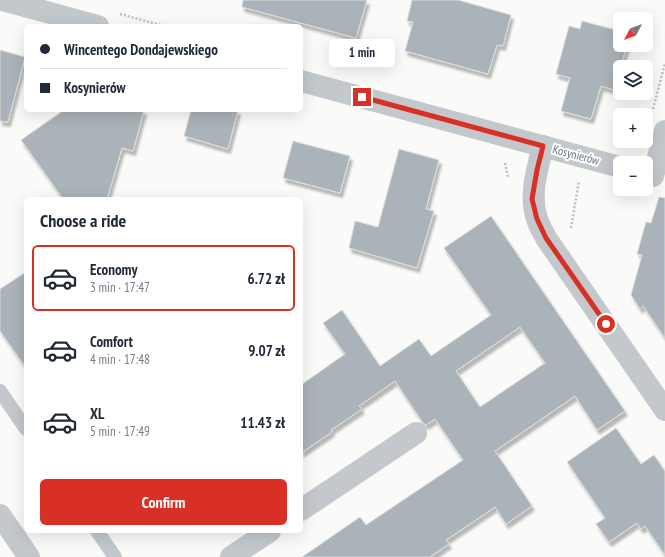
<!DOCTYPE html>
<html lang="en">
<head>
<meta charset="utf-8">
<style>
	:root { --surface:#fff; --page:#f2f2f3; --text:#1f2937; --muted:#747a83; --line:#e0e1e3; --accent:#d93025 }
	body { margin:0; font-family:"PT Sans Narrow",sans-serif; background:var(--page); color:var(--text); height:100vh; display:flex; flex-direction:column; font-size:15px; white-space:nowrap }
	* { box-sizing:border-box; margin:0 }
	p { font-size:13px; color:var(--muted) }
	.icon { flex:none; width:22px; height:22px; fill:none; stroke:currentColor; stroke-width:2; stroke-linecap:round; stroke-linejoin:round }
	.map { position:relative; flex:1; overflow:hidden }
	.drawer { position:absolute; left:24px; top:197px; width:279px; height:336px; display:flex; flex-direction:column; background:var(--surface); border-radius:6px; box-shadow:0 4px 16px #0002 }
	.drawer>* { flex:none }
	.banner { position:absolute; left:24px; top:24px; width:279px; height:88px; border-radius:6px; box-shadow:0 4px 16px #0002; display:grid; align-content:center; height:88px; padding:0 16px; background:var(--surface) }
	.needle { width:26px; rotate:229deg }
	.controls { position:absolute; left:613px; top:12px; display:grid; gap:8px }
	.controls a { display:grid; place-items:center; width:40px; height:40px; border-radius:6px; background:var(--surface); box-shadow:0 4px 16px #0002; font-size:20px }
	.end { position:absolute; width:18px; height:18px; margin:-9px; border:5px solid #d93025; background:#fff; box-shadow:0 0 0 2px #fff }
	.from { border-radius:50% }
	.bubble { position:absolute; height:28px; border-radius:6px; background:var(--surface); box-shadow:0 4px 16px #0002; font-size:13px; font-weight:700; line-height:28px; text-align:center }
	.banner b { display:flex; align-items:center; gap:14px; height:38px; font-size:15px }
	.banner b+b { border-top:1px solid var(--line) }
	.banner i { width:10px; height:10px; background:var(--text) }
	ul { padding:0; list-style:none }
	li { display:flex; align-items:center; gap:12px; height:66px; margin:0 8px 6px; padding:0 8px; border:2px solid transparent; border-radius:6px }
	li div { flex:1 }
	li b { display:block; font-size:15px }
	li em { font-style:normal; font-weight:700 }
	li.current { border-color:var(--accent) }
	li>.icon { width:36px; height:36px; stroke-width:1.5 }
	h2 { padding:0 16px; font-size:18px; line-height:48px }
	.button { display:flex; gap:8px; margin-top:auto; padding:8px 16px }
	.button a { flex:1; height:46px; border-radius:6px; background:var(--accent); color:#fff; font-size:16px; font-weight:700; line-height:46px; text-align:center }
	.map>svg:first-child { display:block }
</style>
</head>
<body>
<div class="map">
<svg width="665" height="557" viewBox="0 0 665 557">
	<defs>
		<filter id="shadow"><feDropShadow dx="2.5" dy="4.5" stdDeviation="1" flood-color="#0004"/></filter>
	</defs>
	<rect width="100%" height="100%" fill="#fafaf8"/>
	<g fill="#aab3b9" stroke="#dcdcda" fill-rule="evenodd" filter="url(#shadow)">
		<polygon points="243,0 367,0 356,38 242,7"/>
		<polygon points="412,0 458,0 511,15 503,46 497,45 488,74 405,51 413,22 407,21"/>
		<polygon points="582,21 620,31 616,45 627,45 614,90 601,86 591,119 561,111 570,78 556,74 569,26 580,29"/>
		<polygon points="0,50 25,57 8,122 0,121"/>
		<polygon points="64,110 144,110 133,151 122,148 107,199 63,199 21,140"/>
		<polygon points="191,110 238,110 228,149 184,136"/>
		<polygon points="293,141 350,156 340,193 283,178"/>
		<polygon points="399,149 439,160 426,209 434,211 417,268 349,248 355,221 378,227"/>
		<polygon points="659,197 665,198 665,338 643,306 640,309 631,295 642,255 637,254 646,222 651,223"/>
		<path d="M491 216 625 411 597 430 575 396 495 451 532 506 506 524 495 507 446 540 449 544 430 557H302L360 517 366 525 463 460 435 419 426 425 423 423 395 381 359 406 362 409 331 430 332 432 301 453V385L345 354 323 323 342 310 380 366 419 339 431 356 491 315 444 248ZM520 327 545 363 480 407 456 371Z"/>
		<polygon points="26,272 26,368 0,331 0,289"/>
		<polygon points="616,428 641,464 654,455 665,471 665,555 645,526 641,529 637,523 609,542 596,524 605,518 567,462"/>
	</g>
	<g fill="none" stroke-linecap="round" stroke-linejoin="round">
		<g stroke="#bbbfc2" stroke-width="2.5" stroke-dasharray="2 2" stroke-linecap="butt">
			<polyline points="120,14 164,26"/>
			<polyline points="653,109 665,63"/>
			<polyline points="505,163 508,177"/>
			<polyline points="571,228 579,181"/>
		</g>
		<g stroke="#c3c8cc" stroke-width="14">
			<polyline points="0,391 26,429"/>
			<polyline points="97,531 115,557"/>
		</g>
		<g stroke="#c3c8cc" stroke-width="22">
			<polyline points="2,0 98,26"/>
			<polyline points="301,81 620,167"/>
			<path d="M543 146C537 170 529 195 537 219 539 225 543 232 546 238L665 410"/>
			<polyline points="653,176 665,131"/>
			<polyline points="301,510 416,433"/>
			<polyline points="0,515 29,557"/>
			<polyline points="231,557 270,531"/>
		</g>
	</g>
	<g fill="none" stroke-linecap="round" stroke-linejoin="round">
		<polyline stroke="#d93025" stroke-width="5" points="362,97 543,146 537,170 532,199 537,219 546,238 606,324"/>
	</g>
	<g text-anchor="middle" stroke-width="4" stroke-linejoin="round" paint-order="stroke">
		<g font-size="12" fill="#657683" stroke="#fff">
			<text transform="translate(576 155) rotate(15)" y="4">Kosynierów</text>
		</g>
	</g>
</svg>
<div class="controls">
<a><svg class="needle" viewBox="-14 -14 28 28"><path d="M0-13l5 13h-10z" fill="#e53935"/><path d="M0 13l5-13h-10z" fill="#747a83"/></svg></a>
<a><svg class="icon" aria-label="layers" viewBox="0 0 24 24"><path d="M12 4l9 5-9 5-9-5zM3 14l9 5 9-5"/></svg></a>
<a>+</a>
<a>−</a>
</div>
<i class="end from" style="left:606px;top:324px"></i>
<i class="end" style="left:362px;top:97px"></i>
<div class="bubble" style="left:329px;top:39px;width:66px">1 min</div>
<div class="banner">
<b><i class="from"></i>Wincentego Dondajewskiego</b>
<b><i></i>Kosynierów</b>
</div>
<section class="drawer">
<h2>Choose a ride</h2>
<ul>
<li class="current"><svg class="icon" aria-label="car" viewBox="0 0 24 24"><path d="M5 17H2v-5l4-1 3-4h7l3 4 3 1v5h-3M9 17h6M6 11h13"/><circle cx="7" cy="17" r="2"/><circle cx="17" cy="17" r="2"/></svg><div><b>Economy</b><p>3 min · 17:47</p></div><em>6.72 zł</em></li>
<li><svg class="icon" aria-label="car" viewBox="0 0 24 24"><path d="M5 17H2v-5l4-1 3-4h7l3 4 3 1v5h-3M9 17h6M6 11h13"/><circle cx="7" cy="17" r="2"/><circle cx="17" cy="17" r="2"/></svg><div><b>Comfort</b><p>4 min · 17:48</p></div><em>9.07 zł</em></li>
<li><svg class="icon" aria-label="car" viewBox="0 0 24 24"><path d="M5 17H2v-5l4-1 3-4h7l3 4 3 1v5h-3M9 17h6M6 11h13"/><circle cx="7" cy="17" r="2"/><circle cx="17" cy="17" r="2"/></svg><div><b>XL</b><p>5 min · 17:49</p></div><em>11.43 zł</em></li>
</ul>
<div class="button"><a>Confirm</a></div>
</section>
</div>
</body>
</html>
